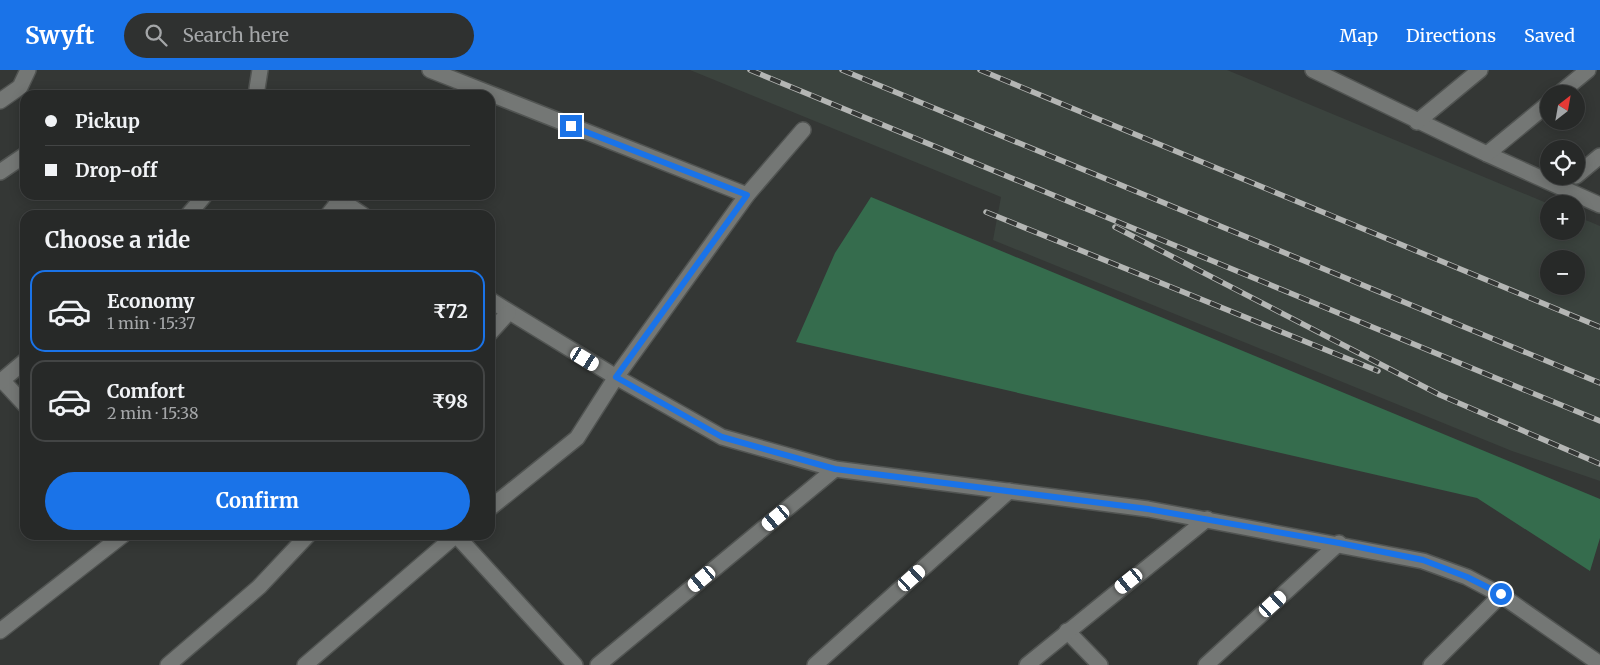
<!DOCTYPE html>
<html lang="en">
<head>
<meta charset="utf-8">
<style>
	:root { --surface:#272928; --page:#2f3130; --text:#f1f3f6; --muted:#a4a6a8; --line:#434545; --accent:#1a73e8 }
	body { margin:0; font-family:Merriweather,serif; background:var(--page); color:var(--text); height:100vh; display:flex; flex-direction:column; font-size:19px; white-space:nowrap }
	* { box-sizing:border-box; margin:0 }
	p { font-size:16px; color:var(--muted) }
	.icon { flex:none; width:28px; height:28px; fill:none; stroke:currentColor; stroke-width:2; stroke-linecap:round; stroke-linejoin:round }
	.map { position:relative; flex:1; overflow:hidden }
	.panel { position:absolute; left:20px; top:140px; width:475px; height:330px; display:flex; flex-direction:column; background:var(--surface); border-radius:15px; box-shadow:0 2px 12px #0003,0 0 0 1px var(--line) }
	.panel>* { flex:none }
	.hud { position:absolute; left:20px; top:20px; width:475px; height:110px; border-radius:15px; box-shadow:0 2px 12px #0003,0 0 0 1px var(--line); display:grid; align-content:center; height:110px; padding:0 25px; background:var(--surface) }
	.needle { width:32px; rotate:31deg }
	.controls { position:absolute; left:1540px; top:15px; display:grid; gap:10px }
	.controls a { display:grid; place-items:center; width:45px; height:45px; border-radius:50%; background:var(--surface); box-shadow:0 2px 12px #0003,0 0 0 1px var(--line); font-size:25px }
	.end { position:absolute; width:22px; height:22px; margin:-11px; border:6px solid #1a73e8; background:#fff; box-shadow:0 0 0 2px #fff }
	.from { border-radius:50% }
	.car { position:absolute; width:15px; height:30px; margin:-15px -8px; border-radius:6px; box-shadow:0 0 4px 1px #0007; background:linear-gradient(#fff 24%,#345 0 40%,#fff 0 76%,#345 0 86%,#fff 0) }
	.hud b { display:flex; align-items:center; gap:18px; height:48px; font-size:19px }
	.hud b+b { border-top:1px solid var(--line) }
	.hud i { width:12px; height:12px; background:var(--text) }
	ul { padding:0; list-style:none }
	li { display:flex; align-items:center; gap:15px; height:82px; margin:0 10px 8px; padding:0 15px; border:2px solid var(--line); border-radius:15px }
	li div { flex:1 }
	li b { display:block; font-size:19px }
	li em { font-style:normal; font-weight:700 }
	li.current { border-color:var(--accent) }
	li>.icon { width:45px; height:45px; stroke-width:1.5 }
	h2 { padding:0 25px; font-size:22px; line-height:60px }
	.cta { display:flex; gap:10px; margin-top:auto; padding:10px 25px }
	.cta a { flex:1; height:58px; border-radius:30px; background:var(--accent); color:#fff; font-size:20px; font-weight:700; line-height:58px; text-align:center }
	header { display:flex; align-items:center; gap:30px; box-sizing:border-box; height:70px; padding:0 25px; background:var(--accent); color:#fff }
	header strong { font-size:24px }
	nav { display:flex; gap:28px; margin-inline-start:auto; font-size:18px }
	.search { width:350px; height:45px; background:var(--page); display:flex; align-items:center; gap:12px; box-sizing:border-box; padding:0 18px; border-radius:28px; color:var(--muted); font-size:19px }
	.map>svg:first-child { display:block }
</style>
</head>
<body>
<header>
<strong>Swyft</strong>
<div class="search"><svg class="icon" aria-label="search" viewBox="0 0 24 24"><circle cx="10" cy="10" r="6"/><path d="M15 15l6 6"/></svg>Search here</div>
<nav><a>Map</a><a>Directions</a><a>Saved</a></nav>
</header>
<div class="map">
<svg width="1600" height="595" viewBox="0 0 1600 595">
	<rect width="100%" height="100%" fill="#343735"/>
	<path fill="#3b433e" fill-rule="evenodd" d="M690 0H1227L1549 134V161H1576V146L1600 156V411L1512 381 993 170 1001 127ZM1549 189H1576V216H1549Z"/>
	<polygon fill="#356c4d" points="871,127 1600,429 1600,468 1590,501 1477,428 796,272 835,183"/>
	<g fill="none" stroke-linecap="round" stroke-linejoin="round">
		<defs>
			<g id="street">
				<polyline points="430,0 747,125"/>
				<polyline points="1313,0 1487,84 1600,135"/>
				<polyline points="1559,24 1588,0"/>
				<polyline points="256,25 260,0"/>
				<polyline points="0,31 20,17 28,0"/>
				<polyline points="1417,52 1480,0"/>
				<polyline points="1487,84 1549,33"/>
				<polyline points="0,102 25,85"/>
				<polyline points="1576,106 1600,86"/>
				<polyline points="333,125 363,145"/>
				<polyline points="188,145 205,125"/>
				<polyline points="328,145 340,130"/>
				<polyline points="490,230 616,307 722,367 835,399 1148,439 1423,491 1467,507 1501,525 1600,594"/>
				<polyline points="490,263 508,243"/>
				<polyline points="2,310 25,335"/>
				<polyline points="0,312 25,291"/>
				<polyline points="490,438 577,368 616,307 747,125 803,60"/>
				<polyline points="0,561 123,465"/>
				<polyline points="1067,561 1100,595"/>
				<polyline points="168,595 259,517 308,465"/>
				<polyline points="305,595 456,465 575,595"/>
				<polyline points="598,595 835,399"/>
				<polyline points="815,595 1009,421"/>
				<polyline points="1027,595 1207,449"/>
				<polyline points="1206,595 1339,473"/>
				<polyline points="1431,595 1501,525"/>
			</g>
		</defs>
		<use href="#street" stroke="#515452" stroke-width="18"/>
		<use href="#street" stroke="#747775" stroke-width="15"/>
		<defs>
			<g id="rail">
				<polyline points="750,0 1600,351"/>
				<polyline points="842,0 1600,313"/>
				<polyline points="980,0 1600,257"/>
				<polyline points="986,142 1378,301"/>
				<polyline points="1115,157 1440,325 1600,394"/>
			</g>
		</defs>
		<use href="#rail" stroke="#b4b6b4" stroke-width="5.5"/>
		<use href="#rail" stroke="#343735" stroke-width="4" stroke-dasharray="11" stroke-linecap="butt"/>
	</g>
	<g fill="none" stroke-linecap="round" stroke-linejoin="round">
		<polyline stroke="#1a73e8" stroke-width="6" points="571,56 747,125 616,307 722,367 835,399 1148,439 1339,473 1423,490 1467,507 1501,524"/>
	</g>
</svg>
<div class="controls">
<a><svg class="needle" viewBox="-14 -14 28 28"><path d="M0-13l5 13h-10z" fill="#e53935"/><path d="M0 13l5-13h-10z" fill="#a4a6a8"/></svg></a>
<a><svg class="icon" aria-label="locate" viewBox="0 0 24 24"><circle cx="12" cy="12" r="6"/><path d="M12 2v4M12 18v4M2 12h4M18 12h4"/></svg></a>
<a>+</a>
<a>−</a>
</div>
<i class="end from" style="left:1501px;top:524px"></i>
<i class="end" style="left:571px;top:56px"></i>
<i class="car" style="left:585px;top:289px;rotate:121deg"></i>
<i class="car" style="left:776px;top:448px;rotate:230deg"></i>
<i class="car" style="left:912px;top:508px;rotate:48deg"></i>
<i class="car" style="left:702px;top:509px;rotate:230deg"></i>
<i class="car" style="left:1129px;top:511px;rotate:231deg"></i>
<i class="car" style="left:1273px;top:534px;rotate:48deg"></i>
<div class="hud">
<b><i class="from"></i>Pickup</b>
<b><i></i>Drop-off</b>
</div>
<section class="panel">
<h2>Choose a ride</h2>
<ul>
<li class="current"><svg class="icon" aria-label="car" viewBox="0 0 24 24"><path d="M5 17H2v-5l4-1 3-4h7l3 4 3 1v5h-3M9 17h6M6 11h13"/><circle cx="7" cy="17" r="2"/><circle cx="17" cy="17" r="2"/></svg><div><b>Economy</b><p>1 min · 15:37</p></div><em>₹72</em></li>
<li><svg class="icon" aria-label="car" viewBox="0 0 24 24"><path d="M5 17H2v-5l4-1 3-4h7l3 4 3 1v5h-3M9 17h6M6 11h13"/><circle cx="7" cy="17" r="2"/><circle cx="17" cy="17" r="2"/></svg><div><b>Comfort</b><p>2 min · 15:38</p></div><em>₹98</em></li>
</ul>
<div class="cta"><a>Confirm</a></div>
</section>
</div>
</body>
</html>
